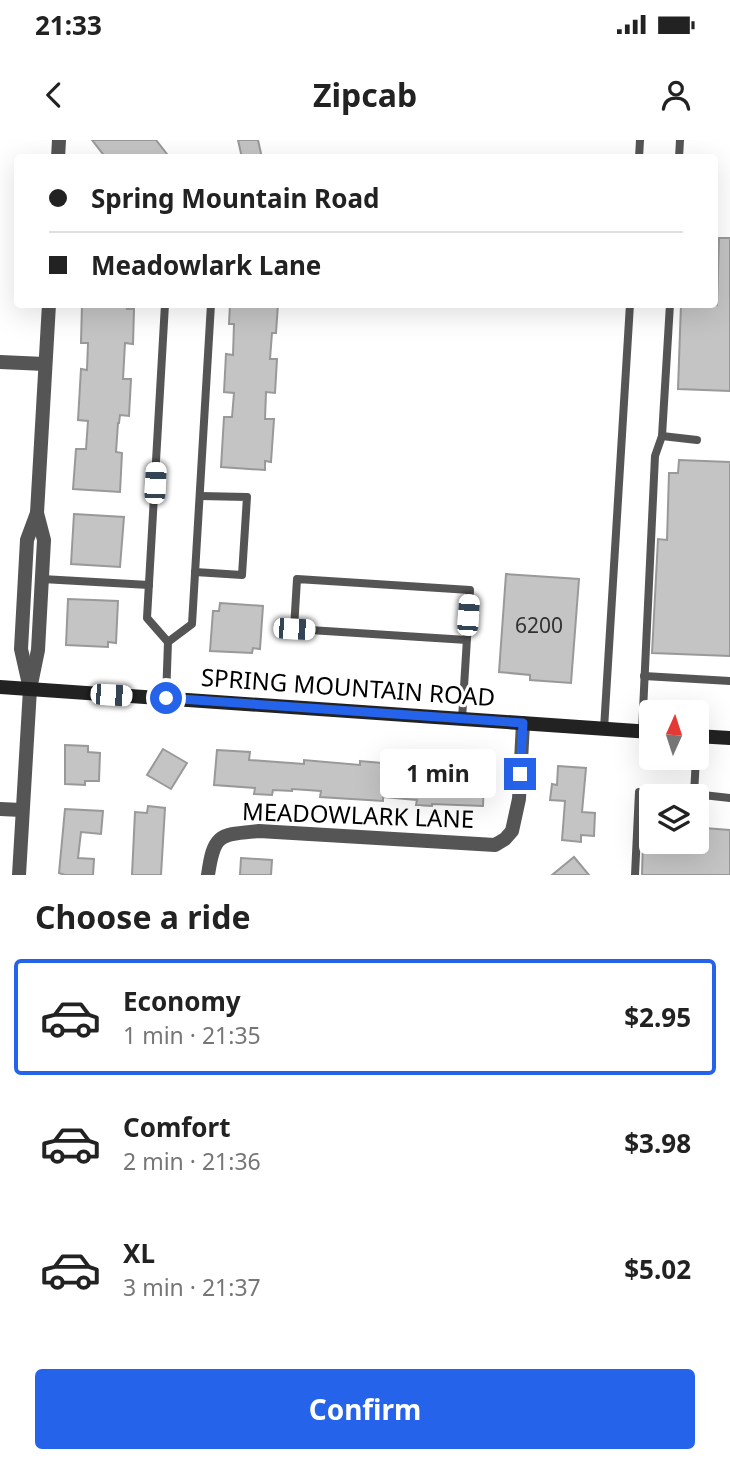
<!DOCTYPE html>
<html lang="en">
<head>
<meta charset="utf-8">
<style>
	:root { --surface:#fff; --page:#f6f6f6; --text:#222; --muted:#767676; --line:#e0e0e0; --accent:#2563eb }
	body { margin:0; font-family:"Noto Sans",sans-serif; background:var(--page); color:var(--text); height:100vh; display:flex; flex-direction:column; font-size:26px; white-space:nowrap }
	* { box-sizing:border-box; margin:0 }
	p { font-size:23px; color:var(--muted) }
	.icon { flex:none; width:38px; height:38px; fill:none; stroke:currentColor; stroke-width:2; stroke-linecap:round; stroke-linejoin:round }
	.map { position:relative; height:735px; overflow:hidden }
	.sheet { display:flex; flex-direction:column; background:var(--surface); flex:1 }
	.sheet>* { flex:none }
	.top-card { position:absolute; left:14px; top:14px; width:704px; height:154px; border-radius:7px; box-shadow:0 7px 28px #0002; display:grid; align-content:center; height:154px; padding:0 35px; background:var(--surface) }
	.needle { width:46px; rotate:3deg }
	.buttons { position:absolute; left:639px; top:560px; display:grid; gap:14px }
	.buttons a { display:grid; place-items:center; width:70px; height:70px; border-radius:7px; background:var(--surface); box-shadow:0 7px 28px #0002; font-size:35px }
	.end { position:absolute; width:32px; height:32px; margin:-16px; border:9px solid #2563eb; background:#fff; box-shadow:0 0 0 4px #fff }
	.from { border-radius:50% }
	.bubble { position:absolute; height:49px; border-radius:7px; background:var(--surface); box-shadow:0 7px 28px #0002; font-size:23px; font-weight:700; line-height:49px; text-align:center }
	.car { position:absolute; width:21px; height:42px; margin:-21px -10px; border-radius:9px; box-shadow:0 0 5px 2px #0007; background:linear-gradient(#fff 24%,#345 0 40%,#fff 0 76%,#345 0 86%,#fff 0) }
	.top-card b { display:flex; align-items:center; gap:24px; height:66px; font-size:26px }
	.top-card b+b { border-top:2px solid var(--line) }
	.top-card i { width:18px; height:18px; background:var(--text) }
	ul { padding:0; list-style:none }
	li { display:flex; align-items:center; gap:21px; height:116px; margin:0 14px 10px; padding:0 21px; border:4px solid transparent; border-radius:7px }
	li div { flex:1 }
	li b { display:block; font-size:26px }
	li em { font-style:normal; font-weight:700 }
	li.active { border-color:var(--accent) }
	li>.icon { width:63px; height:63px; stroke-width:1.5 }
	h2 { padding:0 35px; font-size:32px; line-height:84px }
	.button { display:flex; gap:14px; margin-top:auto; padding:14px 35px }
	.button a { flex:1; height:80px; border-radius:7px; background:var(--accent); color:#fff; font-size:28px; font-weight:700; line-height:80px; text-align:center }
	.status { display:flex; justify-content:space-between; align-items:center; height:49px; padding:0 35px; background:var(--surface); direction:ltr }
	.status svg { height:19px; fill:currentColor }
	header { display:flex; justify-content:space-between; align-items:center; height:91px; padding:0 35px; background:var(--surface); font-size:32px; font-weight:700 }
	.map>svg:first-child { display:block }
</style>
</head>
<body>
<div class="status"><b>21:33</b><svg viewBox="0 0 49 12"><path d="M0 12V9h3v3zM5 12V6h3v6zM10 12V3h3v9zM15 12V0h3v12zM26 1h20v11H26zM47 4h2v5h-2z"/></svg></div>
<header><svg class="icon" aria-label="back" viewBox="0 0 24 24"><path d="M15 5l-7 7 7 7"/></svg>Zipcab<svg class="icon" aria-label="person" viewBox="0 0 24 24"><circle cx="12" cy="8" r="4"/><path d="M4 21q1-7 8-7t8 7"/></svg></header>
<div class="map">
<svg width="730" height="735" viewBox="0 0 730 735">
	<rect width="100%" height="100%" fill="#fff"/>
	<g fill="#c4c4c4" stroke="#999" stroke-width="2">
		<polygon points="92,0 156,0 170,18 106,18"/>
		<polygon points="238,0 258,0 262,18 242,18"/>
		<polygon points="719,98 730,98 730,251 678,249 681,164 717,165"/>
		<polygon points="82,164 127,164 127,169 134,169 133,204 125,203 123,239 131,239 129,276 120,275 119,283 118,283 116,312 122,313 120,352 73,349 76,309 86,309 88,281 78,280 81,229 87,230 88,203 81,203"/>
		<polygon points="230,164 278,164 276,193 272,193 270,219 277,219 275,253 266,252 265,279 274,279 271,322 265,321 265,330 221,327 224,277 232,277 234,253 224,252 226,214 233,215 234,184 229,184"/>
		<polygon points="679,320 730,322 730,516 652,513 658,399 667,400 669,333 678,333"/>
		<polygon points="74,374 124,377 120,427 71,424"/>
		<polygon points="506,434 579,439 571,543 530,540 530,535 499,532"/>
		<polygon points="68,459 118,461 116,503 108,502 108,507 66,505"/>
		<polygon points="220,463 263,466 260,509 253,508 252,513 210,511 213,471 219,471"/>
		<polygon points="65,605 88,606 88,612 100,613 99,641 85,641 85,645 65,644"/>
		<polygon points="163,609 187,623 171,649 147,635"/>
		<polygon points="217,610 250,612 249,620 304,624 304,620 360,625 360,621 382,623 381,627 441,632 441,635 484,637 483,666 432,664 432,666 416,665 417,660 383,657 383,661 320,657 321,651 292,649 292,651 273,650 272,655 254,654 255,648 214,645"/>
		<polygon points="558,626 586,628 582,672 595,673 594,696 581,695 581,702 562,700 565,661 550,660 552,644 557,645"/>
		<polygon points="148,666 165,668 161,735 132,735 135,672 147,673"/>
		<polygon points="65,669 103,671 101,694 81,692 78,718 94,719 93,735 65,735 59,733"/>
		<polygon points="704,688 730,690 730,735 642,735 643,702 703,702"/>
		<polygon points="574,717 589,735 552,735"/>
		<polygon points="241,718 272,720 271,735 240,735"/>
	</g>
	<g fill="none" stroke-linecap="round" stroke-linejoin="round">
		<g stroke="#555" stroke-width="8">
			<polyline points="639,18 640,0"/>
			<polyline points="679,18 680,0"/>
			<polyline points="165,164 147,478 168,502"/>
			<polyline points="670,164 662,296 697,300"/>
			<polyline points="195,432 242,435 247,357 200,356"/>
			<polyline points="42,439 149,445"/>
			<polyline points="644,536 730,541"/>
			<polyline points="166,558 168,502 192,484 211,164"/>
			<polyline points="462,579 470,450 297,439 294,489 467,500"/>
			<polyline points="604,589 630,164"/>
			<polyline points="642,592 655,316 662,296"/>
			<polyline points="696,618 694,654 730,658"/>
			<polyline points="635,735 639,652 694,654"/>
		</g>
		<g stroke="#555" stroke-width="14">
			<polyline points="58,18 59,0"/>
			<polyline points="0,222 45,224"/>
			<polyline points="30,549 21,509 27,400 37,373 49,164"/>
			<polyline points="0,669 22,670"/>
			<polyline points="19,735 30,549 38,510 44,400 37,373"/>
			<path d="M208 735C214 693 219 695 259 691L495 705 505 699 512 691 519 659 523 583"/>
		</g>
		<g stroke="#222" stroke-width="14">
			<polyline points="0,547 651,592"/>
			<polyline points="696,596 730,598"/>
		</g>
	</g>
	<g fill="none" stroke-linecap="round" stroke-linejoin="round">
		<polyline stroke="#2563eb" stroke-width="9" points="166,558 523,583 520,634"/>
	</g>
	<g text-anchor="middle" stroke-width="6" stroke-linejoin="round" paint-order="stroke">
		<g font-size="21" fill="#313131">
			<text x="539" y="493">6200</text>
		</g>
		<g font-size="24" fill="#000" stroke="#fff">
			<text transform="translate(348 548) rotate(4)" y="8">SPRING MOUNTAIN ROAD</text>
			<text transform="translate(358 676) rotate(2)" y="8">MEADOWLARK LANE</text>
		</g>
	</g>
</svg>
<div class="buttons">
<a><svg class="needle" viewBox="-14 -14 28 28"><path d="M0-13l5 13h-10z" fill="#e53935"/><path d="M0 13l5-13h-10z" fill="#767676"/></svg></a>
<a><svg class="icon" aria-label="layers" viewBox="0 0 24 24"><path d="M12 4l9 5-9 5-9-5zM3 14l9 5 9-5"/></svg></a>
</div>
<i class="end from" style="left:166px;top:558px"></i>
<i class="end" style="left:520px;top:634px"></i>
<div class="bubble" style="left:380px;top:609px;width:116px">1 min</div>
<i class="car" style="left:155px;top:343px;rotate:3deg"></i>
<i class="car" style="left:468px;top:475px;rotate:4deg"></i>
<i class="car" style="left:294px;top:489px;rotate:93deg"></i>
<i class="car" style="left:111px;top:555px;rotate:94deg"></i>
<div class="top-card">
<b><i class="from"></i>Spring Mountain Road</b>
<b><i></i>Meadowlark Lane</b>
</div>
</div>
<section class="sheet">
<h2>Choose a ride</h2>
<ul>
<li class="active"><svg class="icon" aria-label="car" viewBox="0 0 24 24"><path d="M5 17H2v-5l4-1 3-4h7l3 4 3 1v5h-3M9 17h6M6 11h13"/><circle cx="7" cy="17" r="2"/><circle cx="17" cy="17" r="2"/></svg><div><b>Economy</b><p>1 min · 21:35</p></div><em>$2.95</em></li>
<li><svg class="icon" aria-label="car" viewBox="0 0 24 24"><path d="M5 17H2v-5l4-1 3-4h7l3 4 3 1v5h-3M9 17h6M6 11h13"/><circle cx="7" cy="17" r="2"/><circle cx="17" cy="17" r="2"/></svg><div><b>Comfort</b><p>2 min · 21:36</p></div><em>$3.98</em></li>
<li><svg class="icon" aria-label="car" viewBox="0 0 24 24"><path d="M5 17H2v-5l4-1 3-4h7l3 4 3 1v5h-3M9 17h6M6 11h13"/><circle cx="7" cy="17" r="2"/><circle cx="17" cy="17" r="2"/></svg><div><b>XL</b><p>3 min · 21:37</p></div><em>$5.02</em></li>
</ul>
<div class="button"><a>Confirm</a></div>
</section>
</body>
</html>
